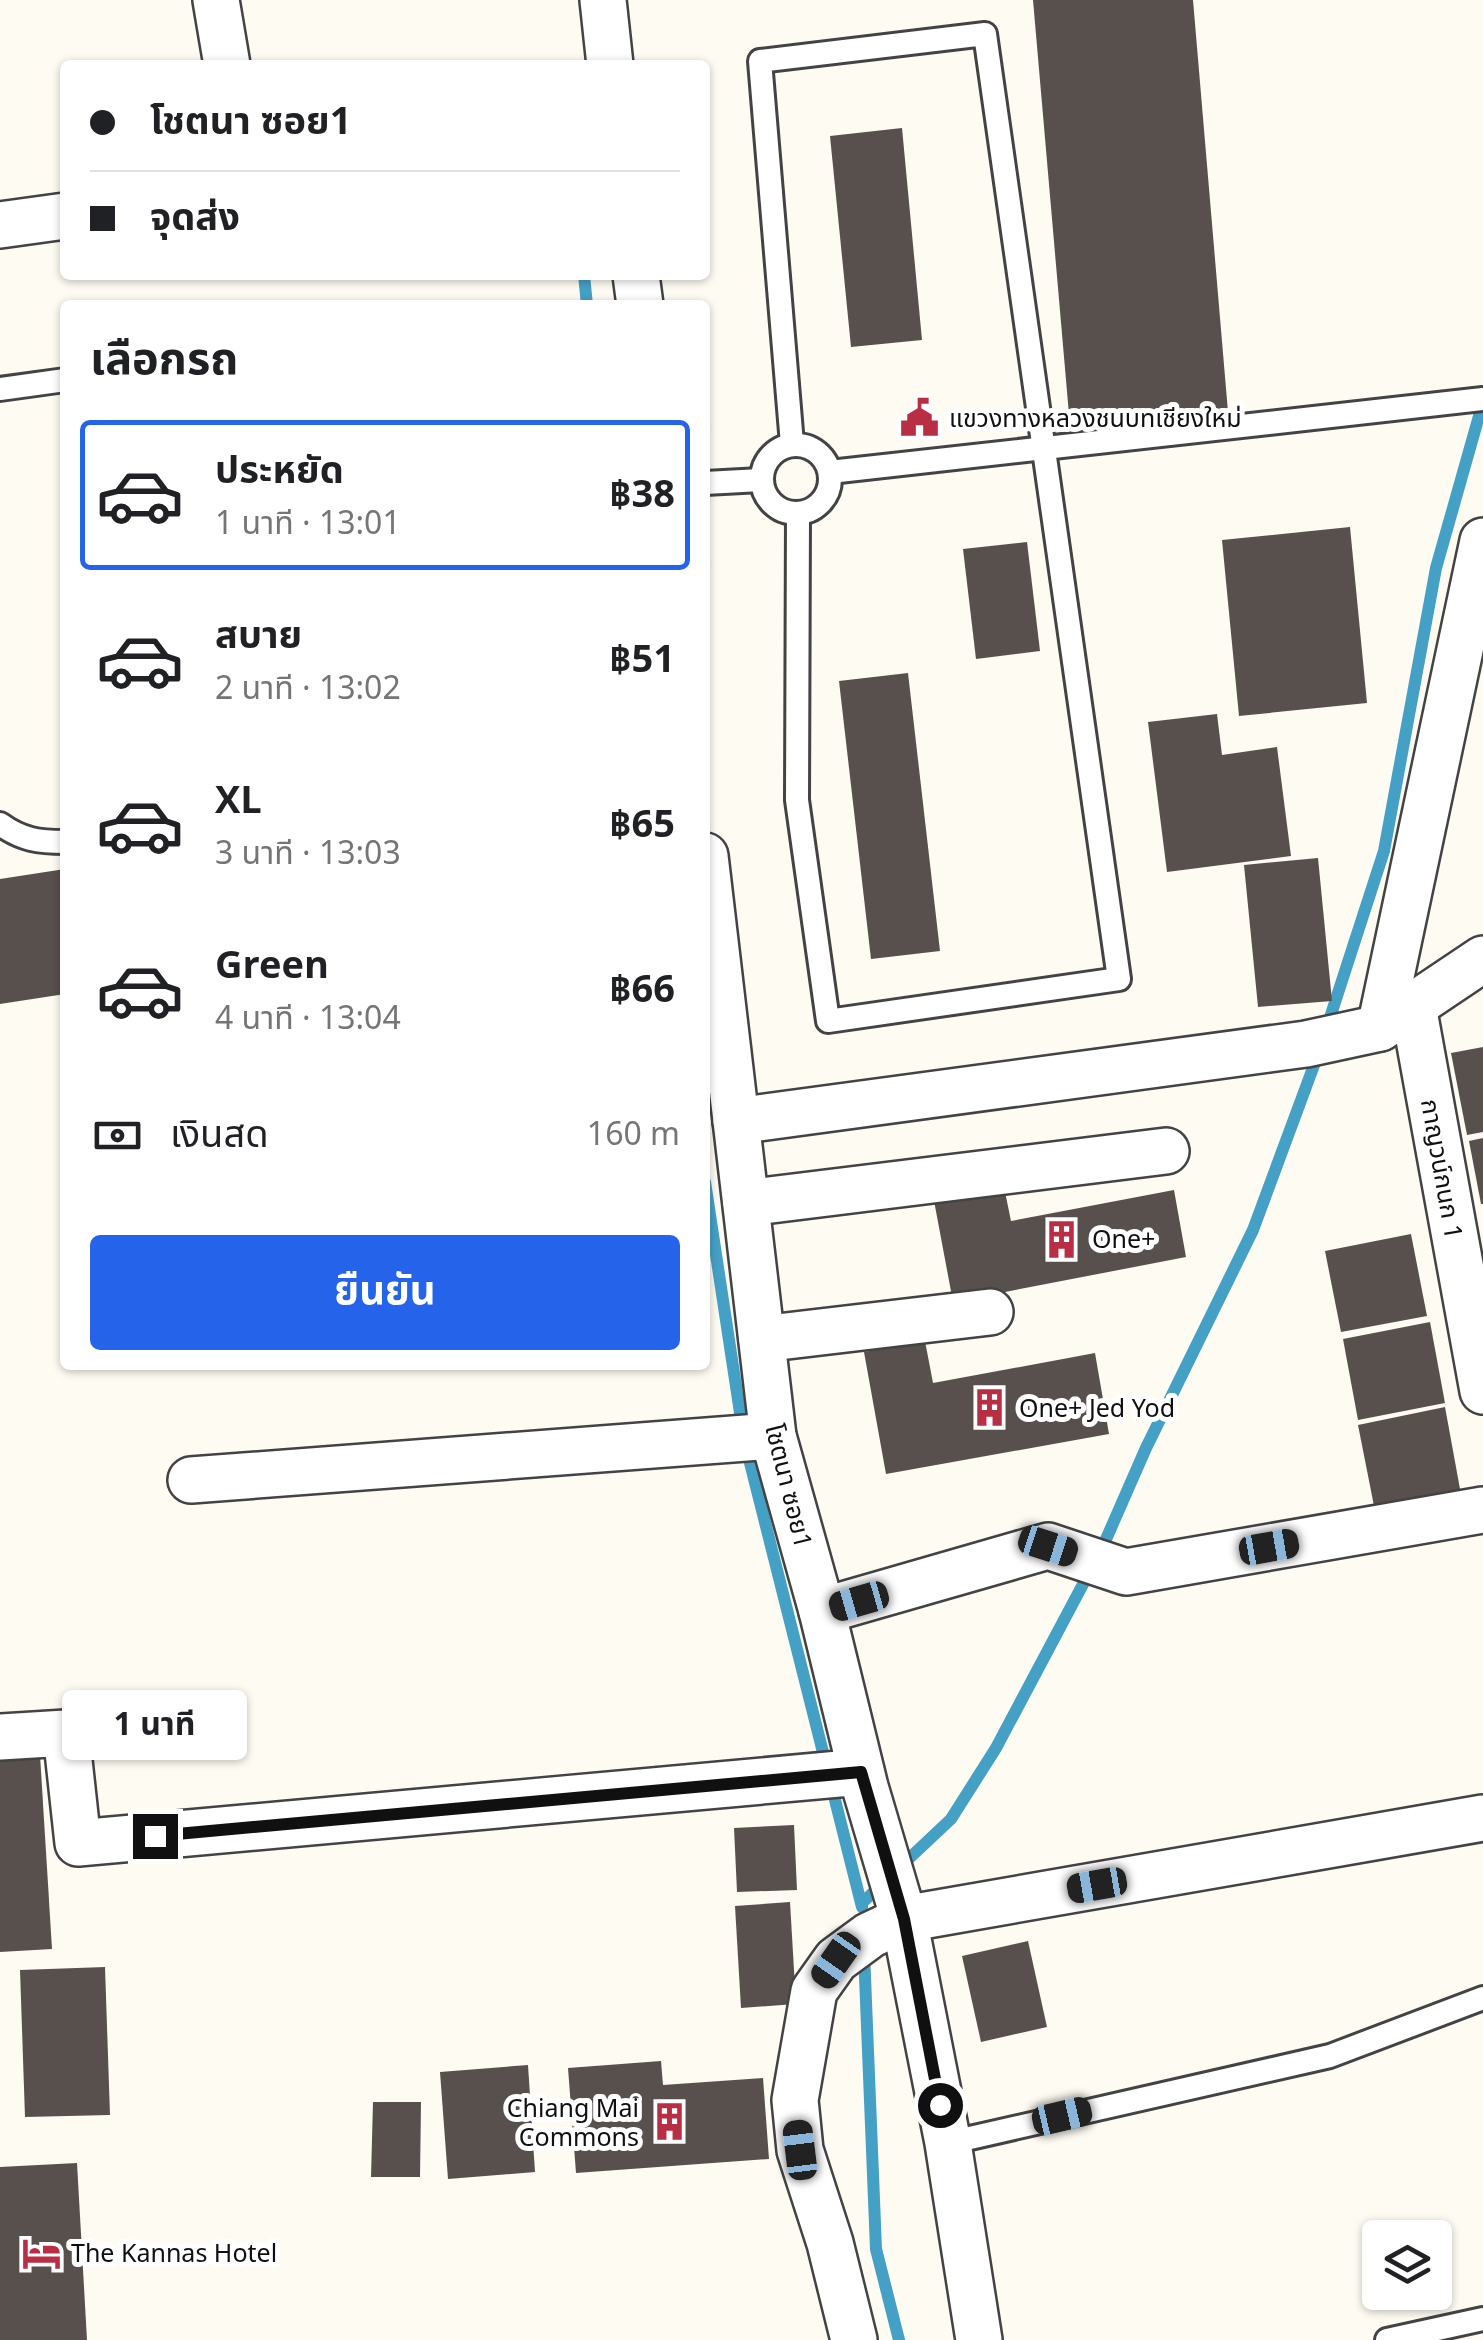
<!DOCTYPE html>
<html lang="th">
<head>
<meta charset="utf-8">
<style>
	:root { --surface:#fff; --page:#f6f6f6; --text:#202124; --muted:#757577; --line:#e0e0e0; --accent:#2563eb }
	body { margin:0; font-family:Georgia,"Noto Sans Thai",serif; background:var(--page); color:var(--text); height:100vh; display:flex; flex-direction:column; font-size:38px; white-space:nowrap }
	* { box-sizing:border-box; margin:0 }
	p { font-size:32px; color:var(--muted) }
	.icon { flex:none; width:55px; height:55px; fill:none; stroke:currentColor; stroke-width:2; stroke-linecap:round; stroke-linejoin:round }
	.map { position:relative; flex:1; overflow:hidden }
	.drawer { position:absolute; left:60px; top:300px; width:650px; height:1070px; display:flex; flex-direction:column; background:var(--surface); border-radius:10px; box-shadow:0 2px 8px #0004 }
	.drawer>* { flex:none }
	.hud { position:absolute; left:60px; top:60px; width:650px; height:220px; border-radius:10px; box-shadow:0 2px 8px #0004; display:grid; align-content:center; height:220px; padding:0 30px; background:var(--surface) }
	.tools { position:absolute; left:1362px; top:2220px; display:grid; gap:20px }
	.tools a { display:grid; place-items:center; width:90px; height:90px; border-radius:10px; background:var(--surface); box-shadow:0 2px 8px #0004; font-size:50px }
	.end { position:absolute; width:45px; height:45px; margin:-22px; border:12px solid #101010; background:#fff; box-shadow:0 0 0 5px #fff }
	.from { border-radius:50% }
	.bubble { position:absolute; height:70px; border-radius:10px; background:var(--surface); box-shadow:0 2px 8px #0004; font-size:32px; font-weight:700; line-height:70px; text-align:center }
	.car { position:absolute; width:30px; height:60px; margin:-30px -15px; border-radius:12px; box-shadow:0 0 8px 2px #0007; background:linear-gradient(#222 24%,#8ab4d8 0 40%,#222 0 76%,#8ab4d8 0 86%,#222 0) }
	.hud b { display:flex; align-items:center; gap:35px; height:95px; font-size:38px }
	.hud b+b { border-top:2px solid var(--line) }
	.hud i { width:25px; height:25px; background:var(--text) }
	ul { padding:0; list-style:none }
	li { display:flex; align-items:center; gap:30px; height:150px; margin:0 20px 15px; padding:0 10px; border:5px solid transparent; border-radius:10px }
	li div { flex:1 }
	li b { display:block; font-size:38px }
	li em { font-style:normal; font-weight:700 }
	li.current { border-color:var(--accent) }
	li>.icon { width:90px; height:90px; stroke-width:1.5 }
	h2 { padding:0 30px; font-size:45px; line-height:120px }
	.pay { display:flex; align-items:center; gap:25px; height:110px; padding:0 30px; font-size:38px }
	.pay p { margin-inline-start:auto }
	.action { display:flex; gap:20px; margin-top:auto; padding:20px 30px }
	.action a { flex:1; height:115px; border-radius:10px; background:var(--accent); color:#fff; font-size:40px; font-weight:700; line-height:115px; text-align:center }
	.map>svg:first-child { display:block }
</style>
</head>
<body>
<div class="map">
<svg width="1483" height="2340" viewBox="0 0 1483 2340">
	<rect width="100%" height="100%" fill="#fefbf3"/>
	<g fill="none" stroke-linecap="round" stroke-linejoin="round">
		<g stroke="#45a0c6" stroke-width="12">
			<polyline points="584,275 587,305"/>
			<polyline points="1326,1030 1384,851 1436,568 1483,402"/>
			<polyline points="705,1182 744,1439 862,1907"/>
			<polyline points="1100,1553 1146,1448 1253,1230 1320,1049"/>
			<polyline points="900,1867 951,1819 996,1748 1090,1571"/>
			<polyline points="862,1903 882,1884"/>
			<polyline points="864,1952 876,2249 899,2340"/>
		</g>
	</g>
	<g fill="#58504c">
		<polygon points="1033,0 1193,0 1228,412 1070,426"/>
		<polygon points="902,128 922,340 851,347 830,136"/>
		<polygon points="1350,527 1367,703 1239,716 1222,540"/>
		<polygon points="1027,542 1040,651 976,659 963,549"/>
		<polygon points="908,673 940,951 871,959 839,681"/>
		<polygon points="1217,714 1222,755 1277,747 1291,856 1167,872 1148,722"/>
		<polygon points="1318,858 1332,1001 1258,1007 1244,865"/>
		<polygon points="65,869 65,994 0,1004 0,879"/>
		<polygon points="1483,1047 1483,1132 1467,1135 1451,1053"/>
		<polygon points="1483,1138 1483,1204 1481,1204 1469,1141"/>
		<polygon points="1002,1177 1011,1221 1174,1190 1186,1257 953,1302 932,1190"/>
		<polygon points="1411,1234 1427,1316 1341,1332 1325,1251"/>
		<polygon points="1430,1322 1445,1403 1358,1420 1343,1339"/>
		<polygon points="925,1341 933,1383 1095,1353 1109,1434 886,1474 864,1352"/>
		<polygon points="1445,1407 1460,1489 1374,1506 1358,1425"/>
		<polygon points="40,1755 52,1949 0,1952 0,1758"/>
		<polygon points="794,1825 797,1890 737,1892 734,1828"/>
		<polygon points="790,1902 796,2004 741,2008 735,1906"/>
		<polygon points="1028,1941 1047,2027 981,2042 962,1956"/>
		<polygon points="105,1967 110,2115 25,2117 20,1970"/>
		<polygon points="661,2061 663,2085 763,2078 769,2159 576,2173 568,2068"/>
		<polygon points="528,2065 535,2172 448,2179 440,2072"/>
		<polygon points="373,2102 421,2102 420,2177 371,2177"/>
		<polygon points="77,2163 87,2340 0,2340 0,2167"/>
	</g>
	<g fill="none" stroke-linecap="round" stroke-linejoin="round">
		<defs>
			<g id="lane">
				<polyline points="0,389 65,380"/>
				<polyline points="792,444 760,61 985,34 1119,979 828,1021 797,800 798,514"/>
				<circle cx="796" cy="479" r="34"/>
				<polyline points="830,472 1483,399"/>
				<polyline points="705,483 761,480"/>
				<path d="M0 824C22 840 39 842 65 842"/>
				<polyline points="948,2143 1330,2056 1483,1998"/>
				<polyline points="1387,2340 1483,2319"/>
			</g>
			<g id="street">
				<polyline points="216,0 227,65"/>
				<polyline points="603,0 610,65"/>
				<polyline points="0,225 65,216"/>
				<polyline points="636,275 640,305"/>
				<polyline points="705,856 773,1436 822,1611 865,1787 904,1919 948,2143 979,2340"/>
				<polyline points="1413,1006 1483,1391"/>
				<polyline points="1380,1028 1483,541"/>
				<polyline points="736,1121 1306,1044 1380,1028 1483,959"/>
				<polyline points="746,1203 1166,1151"/>
				<polyline points="762,1339 990,1312"/>
				<polyline points="191,1480 773,1436"/>
				<polyline points="822,1611 1048,1546 1126,1572 1483,1510"/>
				<polyline points="0,1737 66,1733 78,1843 861,1772"/>
				<polyline points="854,2340 830,2243 800,2150 795,2100 814,1991 836,1960 870,1935 904,1919 1483,1818"/>
			</g>
		</defs>
		<use href="#lane" stroke="#434343" stroke-width="28"/>
		<use href="#street" stroke="#434343" stroke-width="50"/>
		<use href="#lane" stroke="#fff" stroke-width="22"/>
		<use href="#street" stroke="#fff" stroke-width="45"/>
	</g>
	<g fill="none" stroke-linecap="round" stroke-linejoin="round">
		<polyline stroke="#101010" stroke-width="12" points="155,1836 861,1772 904,1919 940,2105"/>
	</g>
	<defs>
		<symbol id="civic-bare" viewBox="-9 -9 18 18"><path d="M-.6-6.5H3V-4.5H.6V-3L4-1V1h2V6H-6V1h2V-1L-.6-3ZM-1.2 2.5V6h2.4V2.5Z" fill="#b82f44" stroke="#fff" stroke-width="2.5" paint-order="stroke"/></symbol>
		<symbol id="building-bare" viewBox="-9 -9 18 18"><path d="M-4-6H4V6H1V3H-1V6H-4ZM-2.5-4.3h1.7v1.8h-1.7ZM.8-4.3h1.7v1.8H.8ZM-2.5-1h1.7V.8h-1.7ZM.8-1h1.7V.8H.8Z" fill="#b82f44" stroke="#fff" stroke-width="2.5" paint-order="stroke"/></symbol>
		<symbol id="hotel-bare" viewBox="-9 -9 18 18"><path d="M-6-4.5h1.5V1H6V5H4.5V3h-9V5H-6ZM-4 0a1.8 1.8 0 1 1 3.6 0ZM.5 0V-2.5h3Q6-2.5 6 0Z" fill="#b82f44" stroke="#fff" stroke-width="2.5" paint-order="stroke"/></symbol>
	</defs>
	<g fill-rule="evenodd">
		<use href="#civic-bare" x="892" y="390" width="55" height="55"/>
		<use href="#building-bare" x="1034" y="1212" width="55" height="55"/>
		<use href="#building-bare" x="962" y="1380" width="55" height="55"/>
		<use href="#building-bare" x="642" y="2094" width="55" height="55"/>
		<use href="#hotel-bare" x="14" y="2226" width="55" height="55"/>
	</g>
	<g text-anchor="middle" stroke-width="10" stroke-linejoin="round" paint-order="stroke">
		<g font-size="25" fill="#101010" stroke="#fff" text-anchor="start">
			<text x="949" y="427">แขวงทางหลวงชนบทเชียงใหม่</text>
			<text x="1092" y="1248">One+</text>
			<text x="1019" y="1417">One+ Jed Yod</text>
			<text x="639" y="2117" text-anchor="end">Chiang Mai<tspan x="639" dy="29">Commons</tspan></text>
			<text x="71" y="2262">The Kannas Hotel</text>
		</g>
		<g font-size="25" fill="#101010" stroke="#fff">
			<text transform="translate(1442 1169) rotate(80)" y="9">กาญวน์กนก 1</text>
			<text transform="translate(789 1486) rotate(76)" y="9">โชตนา ซอย1</text>
		</g>
	</g>
</svg>
<div class="tools">
<a><svg class="icon" aria-label="layers" viewBox="0 0 24 24"><path d="M12 4l9 5-9 5-9-5zM3 14l9 5 9-5"/></svg></a>
</div>
<i class="end from" style="left:940px;top:2105px"></i>
<i class="end" style="left:155px;top:1836px"></i>
<div class="bubble" style="left:62px;top:1690px;width:185px">1 นาที</div>
<i class="car" style="left:1048px;top:1546px;rotate:108deg"></i>
<i class="car" style="left:1269px;top:1547px;rotate:80deg"></i>
<i class="car" style="left:859px;top:1601px;rotate:254deg"></i>
<i class="car" style="left:1097px;top:1885px;rotate:260deg"></i>
<i class="car" style="left:836px;top:1960px;rotate:215deg"></i>
<i class="car" style="left:1062px;top:2116px;rotate:77deg"></i>
<i class="car" style="left:800px;top:2150px;rotate:353deg"></i>
<div class="hud">
<b><i class="from"></i>โชตนา ซอย1</b>
<b><i></i>จุดส่ง</b>
</div>
<section class="drawer">
<h2>เลือกรถ</h2>
<ul>
<li class="current"><svg class="icon" aria-label="car" viewBox="0 0 24 24"><path d="M5 17H2v-5l4-1 3-4h7l3 4 3 1v5h-3M9 17h6M6 11h13"/><circle cx="7" cy="17" r="2"/><circle cx="17" cy="17" r="2"/></svg><div><b>ประหยัด</b><p>1 นาที · 13:01</p></div><em>฿38</em></li>
<li><svg class="icon" aria-label="car" viewBox="0 0 24 24"><path d="M5 17H2v-5l4-1 3-4h7l3 4 3 1v5h-3M9 17h6M6 11h13"/><circle cx="7" cy="17" r="2"/><circle cx="17" cy="17" r="2"/></svg><div><b>สบาย</b><p>2 นาที · 13:02</p></div><em>฿51</em></li>
<li><svg class="icon" aria-label="car" viewBox="0 0 24 24"><path d="M5 17H2v-5l4-1 3-4h7l3 4 3 1v5h-3M9 17h6M6 11h13"/><circle cx="7" cy="17" r="2"/><circle cx="17" cy="17" r="2"/></svg><div><b>XL</b><p>3 นาที · 13:03</p></div><em>฿65</em></li>
<li><svg class="icon" aria-label="car" viewBox="0 0 24 24"><path d="M5 17H2v-5l4-1 3-4h7l3 4 3 1v5h-3M9 17h6M6 11h13"/><circle cx="7" cy="17" r="2"/><circle cx="17" cy="17" r="2"/></svg><div><b>Green</b><p>4 นาที · 13:04</p></div><em>฿66</em></li>
</ul>
<div class="pay"><svg class="icon" aria-label="cash" viewBox="0 0 24 24"><path d="M3 7h18v10H3z"/><circle cx="12" cy="12" r="2"/></svg>เงินสด<p>160 m</p></div>
<div class="action"><a>ยืนยัน</a></div>
</section>
</div>
</body>
</html>
